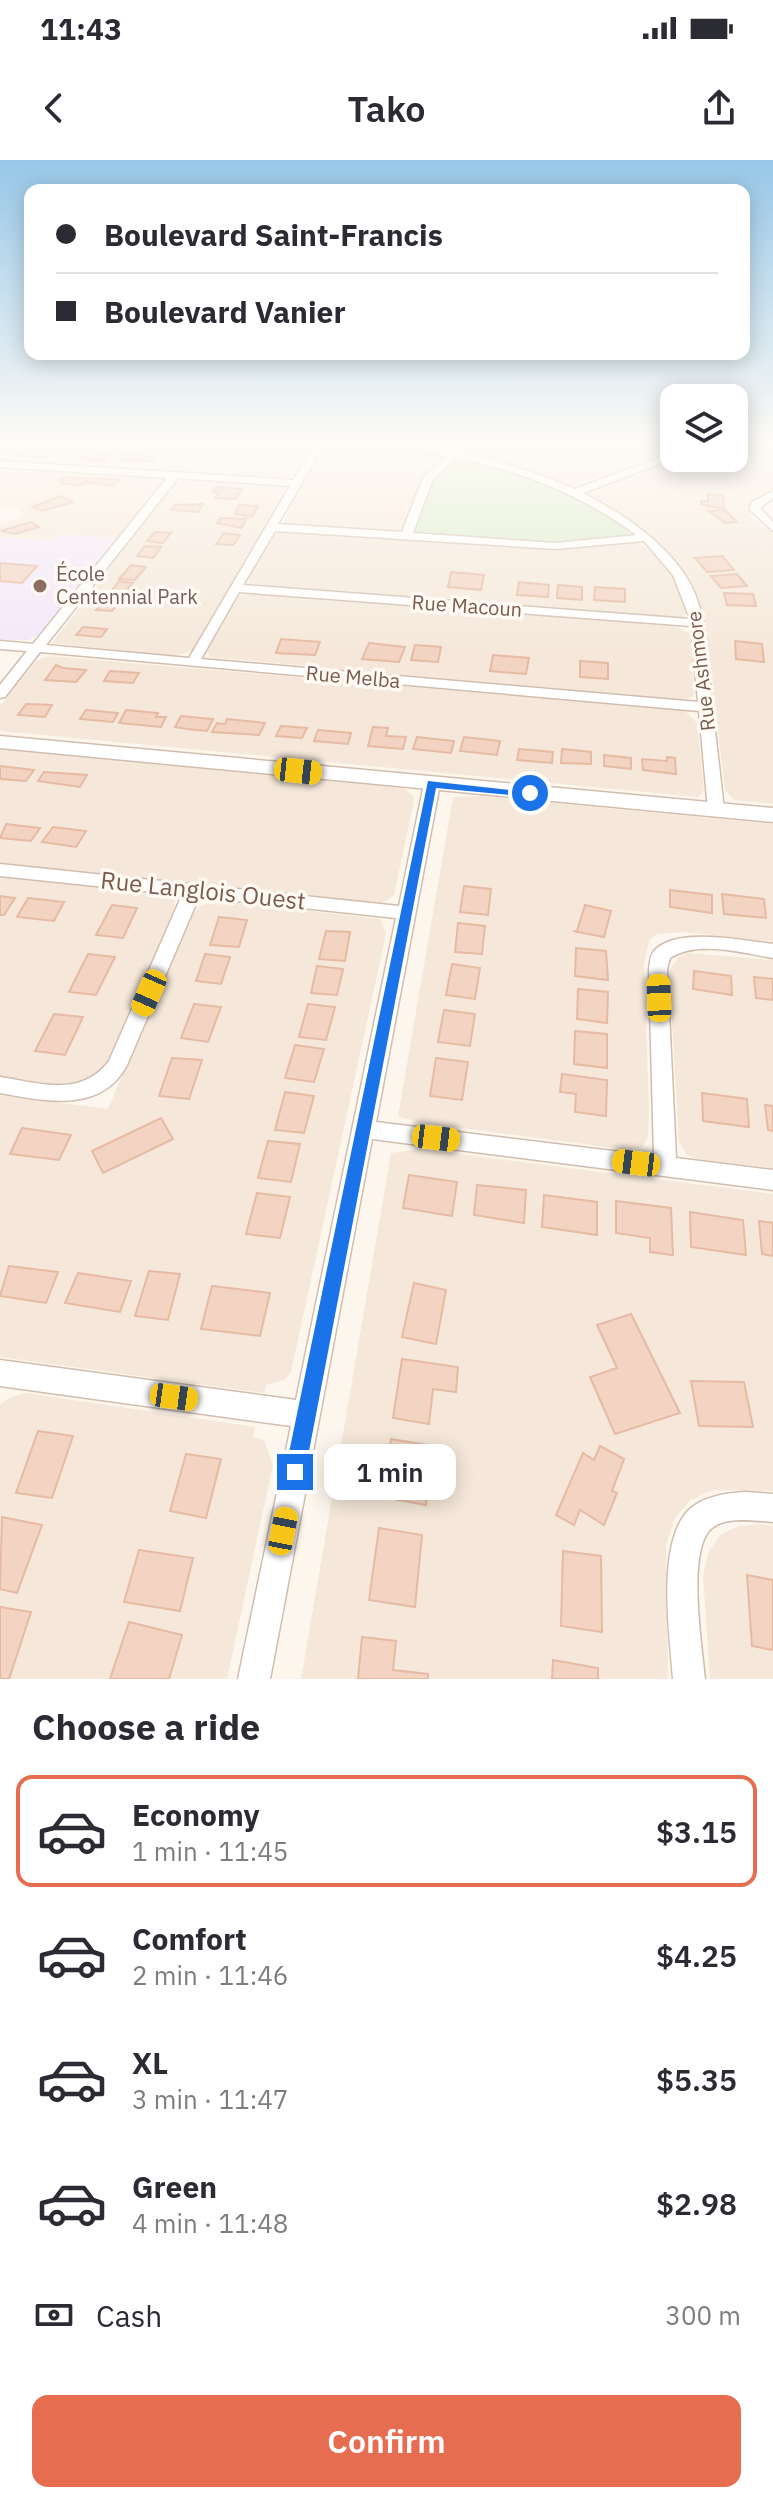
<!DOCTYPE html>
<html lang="en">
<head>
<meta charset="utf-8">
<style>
	:root { --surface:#fff; --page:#f2f2f3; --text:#2b2b33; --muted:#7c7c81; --line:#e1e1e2; --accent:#e76d51 }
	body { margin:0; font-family:"IBM Plex Sans",sans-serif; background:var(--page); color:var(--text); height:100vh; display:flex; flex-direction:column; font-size:30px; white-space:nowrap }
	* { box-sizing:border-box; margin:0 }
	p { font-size:26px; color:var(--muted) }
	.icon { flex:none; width:44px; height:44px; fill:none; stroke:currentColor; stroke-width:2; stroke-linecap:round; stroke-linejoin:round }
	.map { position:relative; height:1519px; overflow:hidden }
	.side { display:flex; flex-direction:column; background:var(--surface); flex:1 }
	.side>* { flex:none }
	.hud { position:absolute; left:24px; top:24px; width:726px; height:176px; border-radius:16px; box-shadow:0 4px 20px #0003; display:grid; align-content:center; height:176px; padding:0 32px; background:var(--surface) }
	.tools { position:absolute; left:660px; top:224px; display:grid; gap:16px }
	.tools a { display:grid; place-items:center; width:88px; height:88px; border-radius:16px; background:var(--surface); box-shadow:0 4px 20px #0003; font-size:40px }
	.end { position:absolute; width:36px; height:36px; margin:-18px; border:10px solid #1a73e8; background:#fff; box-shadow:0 0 0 4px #fff }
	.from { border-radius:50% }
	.bubble { position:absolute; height:56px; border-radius:16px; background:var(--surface); box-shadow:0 4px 20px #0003; font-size:26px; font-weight:600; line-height:56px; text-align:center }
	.car { position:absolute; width:24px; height:48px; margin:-24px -12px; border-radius:10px; box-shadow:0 0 6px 2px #0007; background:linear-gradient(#f5c518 24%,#345 0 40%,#f5c518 0 76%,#345 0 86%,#f5c518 0) }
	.hud b { display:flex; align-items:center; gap:28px; height:76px; font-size:30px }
	.hud b+b { border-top:2px solid var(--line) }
	.hud i { width:20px; height:20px; background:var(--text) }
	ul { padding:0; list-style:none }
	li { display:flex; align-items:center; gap:24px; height:112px; margin:0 16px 12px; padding:0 16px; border:4px solid transparent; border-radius:16px }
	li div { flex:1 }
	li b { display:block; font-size:30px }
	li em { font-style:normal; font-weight:600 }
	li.current { border-color:var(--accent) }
	li>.icon { width:72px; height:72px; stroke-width:1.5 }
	h2 { padding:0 32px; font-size:36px; line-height:96px }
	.pay { display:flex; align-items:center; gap:20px; height:88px; padding:0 32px; font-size:30px }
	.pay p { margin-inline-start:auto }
	.cta { display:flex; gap:16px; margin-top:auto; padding:16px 32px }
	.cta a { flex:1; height:92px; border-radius:16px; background:var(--accent); color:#fff; font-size:32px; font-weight:600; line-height:92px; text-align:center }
	.status { display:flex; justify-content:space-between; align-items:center; height:56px; padding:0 40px; background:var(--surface); direction:ltr }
	.status svg { height:22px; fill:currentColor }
	header { display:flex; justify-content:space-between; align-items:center; height:104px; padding:0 32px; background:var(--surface); font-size:36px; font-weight:600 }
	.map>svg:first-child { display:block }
</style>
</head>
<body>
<div class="status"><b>11:43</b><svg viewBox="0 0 49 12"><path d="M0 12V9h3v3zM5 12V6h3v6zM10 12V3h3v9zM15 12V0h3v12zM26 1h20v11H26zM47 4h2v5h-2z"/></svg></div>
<header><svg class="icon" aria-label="back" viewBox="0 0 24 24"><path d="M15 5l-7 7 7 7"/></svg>Tako<svg class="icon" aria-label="share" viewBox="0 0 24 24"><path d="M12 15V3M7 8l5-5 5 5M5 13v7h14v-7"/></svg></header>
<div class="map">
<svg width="773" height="1519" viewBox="0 0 773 1519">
	<rect width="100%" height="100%" fill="#fdf6ec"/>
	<g fill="#f5e8da">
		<polygon points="0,283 314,283 294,315 276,320 0,302"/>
		<polygon points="326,283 368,283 443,296 426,314 401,371 284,363 293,338"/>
		<polygon points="406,283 522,283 569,297 602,285 646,301 570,327 490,300"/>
		<polygon points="734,283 756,283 773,288 773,331 747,348 751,357 773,373 773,644 734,640 725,630 704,454 689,417 661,385 588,334 594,328 675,298 734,298"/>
		<polygon points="0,306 158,317 163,320 118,378 60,374 52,381 0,377 0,364 24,355 18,349 0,348"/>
		<polygon points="188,319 283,325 286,329 194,490 175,496 52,483 175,323"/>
		<polygon points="281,371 559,389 637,383 649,389 673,416 688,452 683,457 670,458 250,424 248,418 273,374"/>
		<polygon points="251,433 673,465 691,474 694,532 693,537 679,540 209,497 208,490 238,436"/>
		<polygon points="48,496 684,550 697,563 704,631 698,637 0,571 0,546 36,501"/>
		<polygon points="0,589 404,628 414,637 413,646 394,735 383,743 369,744 0,704"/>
		<polygon points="480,636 773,664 773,782 684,772 657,774 649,780 644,804 649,949 648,977 643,987 628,990 417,962 398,956 453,637"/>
		<polygon points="0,716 150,732 175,739 174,753 104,909 84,922 50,924 0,917"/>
		<polygon points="221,741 380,759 386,774 291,1212 284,1220 266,1225 264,1233 0,1197 0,935 108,949 189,758 201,745"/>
		<polygon points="688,793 773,800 773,1008 698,999 687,995 679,982 669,811 678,797"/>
		<polygon points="419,989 773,1034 773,1331 713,1330 689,1341 675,1358 666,1385 668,1519 301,1519 391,993"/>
		<polygon points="26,1233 255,1267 253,1277 264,1280 273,1305 227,1519 0,1519 0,1245 11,1237"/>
		<polygon points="760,1364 773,1366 773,1519 710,1519 703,1416 708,1393 720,1375 739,1366"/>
	</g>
	<polygon fill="#f3e8fa" points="60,374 118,378 41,473 28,480 0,480 0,377 52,381"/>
	<g fill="#d8ecc9">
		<polygon points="522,283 624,283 662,296 646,301 602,285 569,297"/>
		<path d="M464 299C515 313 594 334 630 374L555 382 418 373 414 368C424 343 431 301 464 299Z"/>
	</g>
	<g fill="#f3d4c3" stroke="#e6baa3" stroke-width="2">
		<polygon points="29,290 52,291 45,297 16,296"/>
		<polygon points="90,292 97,292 95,294 111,295 106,300 77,299"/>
		<polygon points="121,295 132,295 155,296 152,301 118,299"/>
		<polygon points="63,317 88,319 82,325 62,324 64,321 59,321"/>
		<polygon points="93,318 120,320 113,326 88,323"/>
		<polygon points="216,327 242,329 235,339 215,338 219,332 213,332"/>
		<polygon points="708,334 723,336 724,349 701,344 701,341 708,341"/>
		<polygon points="60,336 73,342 42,351 32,347"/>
		<polygon points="203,344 198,352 171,350 175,345"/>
		<polygon points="239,345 258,346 252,357 235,354"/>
		<polygon points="725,350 737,362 726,363 708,351"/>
		<polygon points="221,358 246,359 242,368 217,363"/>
		<polygon points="31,362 39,367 15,374 1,371"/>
		<polygon points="155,372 171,373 163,383 147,381"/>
		<polygon points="224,373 240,375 233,385 216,384"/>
		<polygon points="145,386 161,387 153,398 137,396"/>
		<polygon points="722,396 734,410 707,412 695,398"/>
		<polygon points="0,403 37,406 22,423 0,421"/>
		<polygon points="131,405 146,407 135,420 119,419"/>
		<polygon points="451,412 484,415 481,430 448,427"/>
		<polygon points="737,414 747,426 721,428 711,416"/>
		<polygon points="119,421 133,423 124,434 110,433"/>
		<polygon points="519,422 549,425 548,437 517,435"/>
		<polygon points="558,425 582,427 582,440 557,438"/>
		<polygon points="595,427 625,429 625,442 594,440"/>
		<polygon points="724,433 753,434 756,446 727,445"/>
		<polygon points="106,438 122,439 112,451 96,450"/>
		<polygon points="83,467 107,469 101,477 76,475"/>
		<polygon points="281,479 320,482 315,495 276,493"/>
		<polygon points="735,481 762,484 764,502 736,499"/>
		<polygon points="369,483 405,487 399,502 362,499"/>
		<polygon points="415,485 441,487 438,502 411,500"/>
		<polygon points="493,495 529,498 526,514 490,511"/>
		<polygon points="580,501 608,503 608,519 580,517"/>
		<polygon points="56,505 63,508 86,510 76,522 45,520"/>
		<polygon points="110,511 139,513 133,523 104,521"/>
		<polygon points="26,544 52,545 45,557 18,555"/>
		<polygon points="86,550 118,553 113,562 80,559"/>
		<polygon points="126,550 158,553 156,557 166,557 161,567 119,563"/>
		<polygon points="181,556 213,559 207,571 188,569 175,567"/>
		<polygon points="227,559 265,563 259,575 212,572 217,563 225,564"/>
		<polygon points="281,566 307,568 302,578 276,576"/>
		<polygon points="373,567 388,568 386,576 406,577 403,589 368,586"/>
		<polygon points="318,570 351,573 348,584 314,581"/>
		<polygon points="417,577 454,581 451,593 413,589"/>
		<polygon points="464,577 500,581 497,595 460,591"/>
		<polygon points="519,589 553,592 552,603 517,600"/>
		<polygon points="562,589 591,592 591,604 561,603"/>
		<polygon points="604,595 631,598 631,609 604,606"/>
		<polygon points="667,597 675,598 676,614 643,610 642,599 667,601"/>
		<polygon points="0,606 34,610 26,621 0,619"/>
		<polygon points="44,612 87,615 80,627 38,621"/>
		<polygon points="6,664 40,668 31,681 0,678"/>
		<polygon points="53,667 86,671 76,687 42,682"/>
		<polygon points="464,726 491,729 488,755 460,752"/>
		<polygon points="670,730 712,735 712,753 670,747"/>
		<polygon points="722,734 764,739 766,758 724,754"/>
		<polygon points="0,736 15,738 4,755 0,755"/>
		<polygon points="28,738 64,742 54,761 17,757"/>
		<polygon points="112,745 137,748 123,778 96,775"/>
		<polygon points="585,745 611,751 604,777 573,771 577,771"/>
		<polygon points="219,757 247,760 239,787 210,785"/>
		<polygon points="458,763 485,766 482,794 455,792"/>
		<polygon points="326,771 350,772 345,801 319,799"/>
		<polygon points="576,788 606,791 608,820 575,816"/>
		<polygon points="88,794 115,797 96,835 69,832"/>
		<polygon points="205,794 230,797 221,824 196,821"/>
		<polygon points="452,804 480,808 475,839 446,835"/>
		<polygon points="317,806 343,809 337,835 311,833"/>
		<polygon points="694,811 731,816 732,835 693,829"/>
		<polygon points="754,817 773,819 773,840 756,838"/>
		<polygon points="578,829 608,832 607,863 577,859"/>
		<polygon points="194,844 221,847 208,882 181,878"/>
		<polygon points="308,844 335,847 326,880 299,877"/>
		<polygon points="444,850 475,854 470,886 438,882"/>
		<polygon points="54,854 83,857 65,895 35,891"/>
		<polygon points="575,871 607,874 607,908 574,904"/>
		<polygon points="295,885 324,889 314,922 285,918"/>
		<polygon points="172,898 202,900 189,939 159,936"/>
		<polygon points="436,898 468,902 462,940 430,936"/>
		<polygon points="562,914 607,920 606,956 575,952 576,934 560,932"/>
		<polygon points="285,932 314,936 304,973 275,970"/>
		<polygon points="702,933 747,939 749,967 703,961"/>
		<polygon points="765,945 773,946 773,971 768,970"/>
		<polygon points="161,958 173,979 103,1013 92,991"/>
		<polygon points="22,968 71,975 59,1000 10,994"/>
		<polygon points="268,981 300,984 291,1022 258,1018"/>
		<polygon points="409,1015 457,1022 452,1056 403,1048"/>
		<polygon points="477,1025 526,1030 524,1063 474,1055"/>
		<polygon points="257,1033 290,1037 280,1078 246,1074"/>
		<polygon points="544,1035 597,1042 597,1075 542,1067"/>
		<polygon points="616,1041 671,1048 673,1095 650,1092 650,1078 616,1073"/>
		<polygon points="690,1052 743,1060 746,1095 691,1087"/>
		<polygon points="759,1061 773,1063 773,1096 762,1094"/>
		<polygon points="9,1106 58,1112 46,1143 0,1136"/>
		<polygon points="149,1111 180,1114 168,1160 135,1156"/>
		<polygon points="78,1113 131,1121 120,1152 65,1143"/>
		<polygon points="414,1123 446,1130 436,1184 402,1177"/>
		<polygon points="212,1126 270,1133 260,1176 201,1169"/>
		<polygon points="631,1154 680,1253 615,1274 590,1217 617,1208 597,1165"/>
		<polygon points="402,1199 458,1207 456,1232 433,1229 429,1264 393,1258"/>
		<polygon points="691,1221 744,1222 753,1267 699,1266"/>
		<polygon points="38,1271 73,1276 52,1338 16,1333"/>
		<polygon points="391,1279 434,1286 426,1345 382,1337"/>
		<polygon points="600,1286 624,1299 612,1331 617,1333 604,1365 580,1350 574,1365 556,1355 583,1293 594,1300"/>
		<polygon points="186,1294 221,1299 206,1358 170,1351"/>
		<polygon points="2,1357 42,1365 17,1433 0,1429"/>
		<polygon points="379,1368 422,1375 415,1447 369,1440"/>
		<polygon points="139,1390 193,1398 180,1451 124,1442"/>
		<polygon points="563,1391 601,1396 602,1472 561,1466"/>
		<polygon points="747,1415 773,1420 773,1490 752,1486"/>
		<polygon points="0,1447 31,1452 9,1519 0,1519"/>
		<polygon points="129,1462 182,1475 169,1519 110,1519"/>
		<polygon points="362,1477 396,1481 393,1510 428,1514 428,1519 358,1519"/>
		<polygon points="553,1500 598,1508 598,1519 552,1519"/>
	</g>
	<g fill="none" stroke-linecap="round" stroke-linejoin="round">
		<defs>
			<g id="minor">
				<path d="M316 283H325L278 364 402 372 423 318 447 296 389 286 385 283C449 283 515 304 575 329L674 292 675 298 583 333C621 353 657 376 683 412 708 447 707 493 711 535 715 572 720 612 724 650L722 653H710L708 650 699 551 40 492 5 537 0 538V525L27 491 0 489V481L33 484 167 318 0 307V301L293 320ZM456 298C521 311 583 335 636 375L555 383 413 373 433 319ZM178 318 290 326 189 498 46 485ZM275 371 555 389 644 381 673 415 690 459 243 425ZM239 432 691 466 698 542 201 499Z"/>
				<polygon points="758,283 773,283 773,289"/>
				<polygon points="773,331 773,338 760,348 773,362 773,371 749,349 752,342"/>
				<path d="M432 619 440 624 376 962 654 996 649 809C650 803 650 795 654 791 676 766 745 781 773 784V798C742 793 698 780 670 798L667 809 676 998 773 1010V1030L372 979 270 1519H238L291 1266 0 1226V1200L296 1240 396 758 199 737 127 905C101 954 45 941 0 933V917C40 923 81 938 109 901L182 735 0 716V704L399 746 424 624Z"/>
				<path d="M745 1332 773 1334V1362C756 1361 727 1356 712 1368 686 1389 702 1487 705 1519H673C670 1476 655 1379 691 1348 705 1336 727 1333 745 1332Z"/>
			</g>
			<polygon id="tertiary" points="0,576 773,648 773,662 0,588"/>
		</defs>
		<use href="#minor" stroke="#d1bdb0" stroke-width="3"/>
		<use href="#tertiary" stroke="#d1bdb0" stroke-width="3"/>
		<use href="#minor" fill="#fff" fill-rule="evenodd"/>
		<use href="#tertiary" fill="#fff" fill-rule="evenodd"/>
	</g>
	<linearGradient id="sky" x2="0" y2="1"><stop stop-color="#97c7e8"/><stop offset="0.57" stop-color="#fefbf6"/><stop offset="1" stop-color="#fefbf6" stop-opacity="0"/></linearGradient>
	<rect width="773" height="495" fill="url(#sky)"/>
	<polygon fill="#1a73e8" points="428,621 536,633 530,637 436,628 305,1312 302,1319 295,1322 288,1319 285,1312"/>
	<circle fill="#8d6e63" stroke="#fffaf3" stroke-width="3" cx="40" cy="426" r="8"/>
	<g text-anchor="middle" stroke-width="7" stroke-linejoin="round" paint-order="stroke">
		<g font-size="20" fill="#785e54" stroke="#fffaf3" text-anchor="start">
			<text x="56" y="421">École<tspan x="56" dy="23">Centennial Park</tspan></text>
		</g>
		<g font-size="20" fill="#7a5b4d" stroke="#fffaf3">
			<text transform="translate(467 446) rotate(4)" y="7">Rue Macoun</text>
			<text transform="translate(701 511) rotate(-97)" y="7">Rue Ashmore</text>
			<text transform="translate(353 517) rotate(5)" y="7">Rue Melba</text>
		</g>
		<g font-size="24" fill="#7a5b4d" stroke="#fffaf3">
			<text transform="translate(203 731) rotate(6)" y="8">Rue Langlois Ouest</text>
		</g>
	</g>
</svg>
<div class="tools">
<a><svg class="icon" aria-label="layers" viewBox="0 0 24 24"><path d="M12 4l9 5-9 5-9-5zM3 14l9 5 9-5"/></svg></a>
</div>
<i class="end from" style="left:530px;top:633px"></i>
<i class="end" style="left:295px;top:1312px"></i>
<div class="bubble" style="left:324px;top:1284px;width:132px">1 min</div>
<i class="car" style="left:298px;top:611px;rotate:96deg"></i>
<i class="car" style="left:149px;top:833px;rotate:204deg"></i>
<i class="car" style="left:659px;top:838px;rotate:358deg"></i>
<i class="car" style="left:436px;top:978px;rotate:97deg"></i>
<i class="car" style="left:636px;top:1003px;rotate:277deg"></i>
<i class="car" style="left:174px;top:1237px;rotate:98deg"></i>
<i class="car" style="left:283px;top:1371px;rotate:11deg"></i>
<div class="hud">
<b><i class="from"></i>Boulevard Saint-Francis</b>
<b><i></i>Boulevard Vanier</b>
</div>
</div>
<section class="side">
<h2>Choose a ride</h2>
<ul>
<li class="current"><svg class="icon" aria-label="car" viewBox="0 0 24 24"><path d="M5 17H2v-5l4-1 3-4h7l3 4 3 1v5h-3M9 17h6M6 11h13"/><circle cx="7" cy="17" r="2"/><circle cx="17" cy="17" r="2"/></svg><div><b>Economy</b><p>1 min · 11:45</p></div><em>$3.15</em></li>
<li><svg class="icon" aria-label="car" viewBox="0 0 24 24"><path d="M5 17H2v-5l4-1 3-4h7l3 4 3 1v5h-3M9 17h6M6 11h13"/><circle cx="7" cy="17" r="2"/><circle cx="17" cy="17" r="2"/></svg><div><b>Comfort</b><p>2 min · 11:46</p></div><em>$4.25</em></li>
<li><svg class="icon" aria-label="car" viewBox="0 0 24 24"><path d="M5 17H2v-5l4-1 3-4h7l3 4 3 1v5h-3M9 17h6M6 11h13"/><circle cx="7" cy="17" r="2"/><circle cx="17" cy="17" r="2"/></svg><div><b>XL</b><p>3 min · 11:47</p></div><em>$5.35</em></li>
<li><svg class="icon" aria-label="car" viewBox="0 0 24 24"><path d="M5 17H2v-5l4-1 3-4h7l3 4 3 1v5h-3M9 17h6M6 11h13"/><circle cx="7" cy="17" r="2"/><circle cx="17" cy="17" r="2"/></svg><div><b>Green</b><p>4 min · 11:48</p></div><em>$2.98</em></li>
</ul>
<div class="pay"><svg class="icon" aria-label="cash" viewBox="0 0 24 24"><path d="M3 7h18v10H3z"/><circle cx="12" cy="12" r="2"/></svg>Cash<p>300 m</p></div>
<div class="cta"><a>Confirm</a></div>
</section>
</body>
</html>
